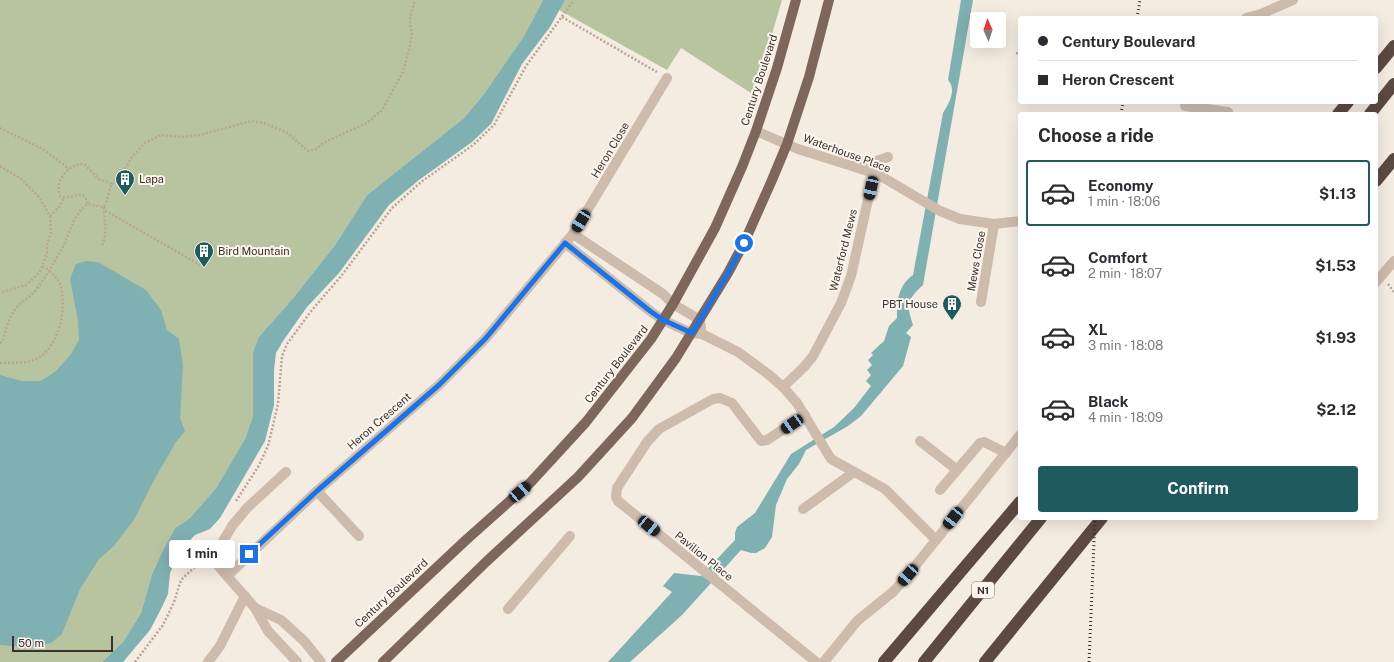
<!DOCTYPE html>
<html lang="en">
<head>
<meta charset="utf-8">
<style>
	:root { --surface:#fff; --page:#f2f2f3; --text:#2b2b33; --muted:#7c7c81; --line:#e1e1e2; --accent:#1f5a5e }
	body { margin:0; font-family:"Public Sans",sans-serif; background:var(--page); color:var(--text); height:100vh; display:flex; flex-direction:column; font-size:15px; white-space:nowrap }
	* { box-sizing:border-box; margin:0 }
	p { font-size:13px; color:var(--muted) }
	.icon { flex:none; width:22px; height:22px; fill:none; stroke:currentColor; stroke-width:2; stroke-linecap:round; stroke-linejoin:round }
	.map { position:relative; flex:1; overflow:hidden }
	.side { position:absolute; left:1018px; top:112px; width:360px; height:408px; display:flex; flex-direction:column; background:var(--surface); border-radius:4px; box-shadow:0 4px 16px #0002 }
	.side>* { flex:none }
	.top-card { position:absolute; left:1018px; top:16px; width:360px; height:88px; border-radius:4px; box-shadow:0 4px 16px #0002; display:grid; align-content:center; height:88px; padding:0 20px; background:var(--surface) }
	.needle { width:26px; rotate:357deg }
	.fabs { position:absolute; left:970px; top:12px; display:grid; gap:8px }
	.fabs a { display:grid; place-items:center; width:36px; height:36px; border-radius:4px; background:var(--surface); box-shadow:0 4px 16px #0002; font-size:20px }
	.scale { position:absolute; left:12px; bottom:10px; width:101px; box-sizing:border-box; padding-left:4px; border:2px solid #3b302b; border-top:0; font-size:11px; line-height:14px; white-space:nowrap; color:#3b302b; -webkit-text-stroke:3px #fbf5ee; paint-order:stroke }
	.end { position:absolute; width:18px; height:18px; margin:-9px; border:5px solid #1a73e8; background:#fff; box-shadow:0 0 0 2px #fff }
	.from { border-radius:50% }
	.bubble { position:absolute; height:28px; border-radius:4px; background:var(--surface); box-shadow:0 4px 16px #0002; font-size:13px; font-weight:700; line-height:28px; text-align:center }
	.car { position:absolute; width:12px; height:24px; margin:-12px -6px; border-radius:5px; box-shadow:0 0 3px 1px #0007; background:linear-gradient(#222 24%,#8ab4d8 0 40%,#222 0 76%,#8ab4d8 0 86%,#222 0) }
	.top-card b { display:flex; align-items:center; gap:14px; height:38px; font-size:15px }
	.top-card b+b { border-top:1px solid var(--line) }
	.top-card i { width:10px; height:10px; background:var(--text) }
	ul { padding:0; list-style:none }
	li { display:flex; align-items:center; gap:12px; height:66px; margin:0 8px 6px; padding:0 12px; border:2px solid transparent; border-radius:4px }
	li div { flex:1 }
	li b { display:block; font-size:15px }
	li em { font-style:normal; font-weight:700 }
	li.on { border-color:var(--accent) }
	li>.icon { width:36px; height:36px; stroke-width:1.5 }
	h2 { padding:0 20px; font-size:18px; line-height:48px }
	.action { display:flex; gap:8px; margin-top:auto; padding:8px 20px }
	.action a { flex:1; height:46px; border-radius:4px; background:var(--accent); color:#fff; font-size:16px; font-weight:700; line-height:46px; text-align:center }
	.map>svg:first-child { display:block }
</style>
</head>
<body>
<div class="map">
<svg width="1394" height="662" viewBox="0 0 1394 662">
	<rect width="100%" height="100%" fill="#f4ebe1"/>
	<g fill="#b8c4a0">
		<polygon points="0,0 543,0 524,36 484,94 464,118 367,195 335,245 294,297 258,338 253,352 253,416 245,439 216,488 190,518 175,528 163,550 152,574 141,613 123,642 102,662 0,662"/>
		<polygon points="565,0 782,0 754,95 681,48 667,70 559,10"/>
	</g>
	<g fill="#7fb0b2">
		<polygon points="543,0 565,0 550,27 522,64 491,124 472,142 419,180 389,205 339,273 307,307 283,341 276,353 274,370 274,405 265,441 220,518 210,529 195,535 185,545 176,560 170,573 168,594 162,607 150,630 123,662 102,662 123,642 141,613 152,574 163,550 175,528 190,518 216,488 245,439 253,416 253,352 258,338 294,297 335,245 367,195 464,118 484,94 524,36"/>
		<path d="M961 0H973L923 285C907 300 906 304 913 325L906 333 911 337 903 366 861 416 848 426 806 450 799 464 787 479 776 505 772 537 765 548 756 553H751L741 550 682 615 630 662H608L672 592 663 586 674 573 701 576 735 540V533L737 527 755 513 791 454 834 427 854 408 871 386 866 381 871 375 867 370 872 365 868 360 873 355 871 353 884 341 889 326 897 318C897 300 898 286 913 275L943 113C949 103 957 90 948 80Z"/>
		<polygon points="86,261 98,262 146,290 161,310 167,330 179,339 183,365 180,418 185,431 176,442 154,480 135,518 114,546 99,559 80,589 62,634 51,643 41,645 27,647 0,645 0,375 22,381 41,381 56,371 71,354 79,340 78,321 70,279 76,264"/>
	</g>
	<g fill="none" stroke-linecap="round" stroke-linejoin="round">
		<g stroke="#b9a596" stroke-width="2.5" stroke-dasharray="2 2" stroke-linecap="butt">
			<polyline points="562,17 657,72"/>
			<polyline points="1016,53 1020,54"/>
			<polyline points="0,128 43,149 69,169"/>
			<polyline points="0,166 20,178 39,197 50,216 51,232 47,245 47,253 40,272 26,285 0,293"/>
			<polyline points="112,184 124,171 132,157 145,143 161,135 183,137 199,135 252,121 264,123 286,132 308,151 316,149 323,143 340,135 367,123 382,110 403,72 409,50 412,33 410,25 410,17 415,0"/>
			<polyline points="50,216 60,206 64,197"/>
			<path d="M102 245C108 235 104 218 104 206L106 211 113 215 200 265"/>
			<polyline points="1388,284 1394,292"/>
			<path d="M0 343 2 342C6 330 9 315 18 306 24 300 31 296 36 290 46 277 54 263 62 248 70 233 73 214 88 204L103 207C108 202 108 191 112 184L99 179 84 164C69 163 54 181 60 196 73 201 83 186 88 204"/>
			<path d="M0 363C11 362 23 364 34 360 59 350 68 307 60 284 57 276 49 271 43 266"/>
			<polyline points="236,501 258,467 268,446 278,404 282,356 287,344 312,310 342,275 392,208 421,182 473,145 494,125 526,66 574,0"/>
			<polyline points="135,662 163,625 174,602 181,580 203,559"/>
		</g>
		<g stroke="#cdbbac" stroke-width="10">
			<polyline points="1246,18 1261,14 1293,0"/>
			<polyline points="1185,106 1228,112"/>
			<polyline points="756,131 798,149 874,173 884,178 940,211 960,219 994,224 1020,221"/>
			<polyline points="852,163 874,162 888,157"/>
			<polyline points="573,234 663,294 673,304 700,320 701,328"/>
			<polyline points="565,243 650,311 663,320 691,333 702,334 738,352 768,374 783,387 797,403 831,459 885,489 936,540"/>
			<polyline points="1376,282 1394,261"/>
			<polyline points="981,302 994,224"/>
			<polyline points="783,387 804,367 813,356 841,303 851,276 874,173"/>
			<polyline points="805,415 767,440 761,441 732,403 720,398 713,399 659,429 647,442 617,488 616,497 618,501 816,662"/>
			<polyline points="920,441 956,469"/>
			<polyline points="940,490 980,443 984,442 1006,453"/>
			<polyline points="317,491 359,536"/>
			<polyline points="803,509 854,472"/>
			<polyline points="227,576 215,562 215,555 232,526 247,508 286,472"/>
			<polyline points="255,608 281,620 304,641 321,662"/>
			<polyline points="508,609 570,536"/>
			<polyline points="208,662 220,646 245,596"/>
			<polyline points="297,662 268,631 255,608 227,576 317,491 439,385 486,338 573,234 667,78"/>
			<polyline points="824,662 857,621 894,591 908,575 1020,435"/>
		</g>
		<g stroke="#7d675c" stroke-width="10">
			<polyline points="336,662 466,540 530,483 586,422 651,339 673,304 715,228 742,167 756,131 777,68 796,0"/>
			<polyline points="383,662 487,561 578,477 632,418 676,358 728,273 744,243 772,180 787,144 809,77 829,0"/>
		</g>
		<g stroke="#5c4a42" stroke-width="12">
			<polyline points="1376,68 1394,46"/>
			<polyline points="1338,114 1348,102"/>
			<polyline points="1370,114 1394,84"/>
			<polyline points="1376,181 1394,159"/>
			<polyline points="884,662 1020,502"/>
			<polyline points="924,662 1041,518"/>
			<polyline points="985,662 1102,518"/>
		</g>
		<g stroke="#3b302b" stroke-width="3" stroke-dasharray="1 3" stroke-linecap="butt">
			<polyline points="1137,18 1140,0"/>
			<polyline points="1121,114 1123,102"/>
			<polyline points="1089,662 1095,518"/>
		</g>
	</g>
	<g fill="none" stroke-linecap="round" stroke-linejoin="round">
		<polyline stroke="#1a73e8" stroke-width="5" points="249,554 317,491 439,385 486,338 565,243 650,311 663,320 692,333 728,273 744,243"/>
	</g>
	<defs>
		<symbol id="building-pin" viewBox="-11 -11 22 30"><path d="M0 17L-7.5 6A9.5 9.5 0 1 1 7.5 6Z" fill="#1f5a5e" stroke="#fbf5ee"/><path d="M-4-6H4V6H1V3H-1V6H-4ZM-2.5-4.3h1.7v1.8h-1.7ZM.8-4.3h1.7v1.8H.8ZM-2.5-1h1.7V.8h-1.7ZM.8-1h1.7V.8H.8Z" fill="#fff"/></symbol>
	</defs>
	<g fill-rule="evenodd">
		<use href="#building-pin" x="114" y="168" width="22" height="30"/>
		<use href="#building-pin" x="193" y="240" width="22" height="30"/>
		<use href="#building-pin" x="941" y="293" width="22" height="30"/>
	</g>
	<g text-anchor="middle" stroke-width="4" stroke-linejoin="round" paint-order="stroke">
		<rect fill="#fbf5ee" stroke="#756b66" stroke-width="1" x="972" y="582" width="22" height="16" rx="3"/>
		<g font-size="10" font-weight="bold" fill="#3b302b">
			<text x="983" y="594">N1</text>
		</g>
		<g font-size="11" fill="#3b302b" stroke="#fbf5ee">
			<text transform="translate(759 80) rotate(-72)" y="4">Century Boulevard</text>
			<text transform="translate(610 150) rotate(-59)" y="4">Heron Close</text>
			<text transform="translate(847 153) rotate(20)" y="4">Waterhouse Place</text>
			<text transform="translate(843 250) rotate(-76)" y="4">Waterford Mews</text>
			<text transform="translate(976 261) rotate(-80)" y="4">Mews Close</text>
			<text transform="translate(616 364) rotate(-52)" y="4">Century Boulevard</text>
			<text transform="translate(379 421) rotate(-41)" y="4">Heron Crescent</text>
			<text transform="translate(704 556) rotate(39)" y="4">Pavilion Place</text>
			<text transform="translate(391 593) rotate(-43)" y="4">Century Boulevard</text>
		</g>
		<g font-size="11" fill="#3b302b" stroke="#fbf5ee" text-anchor="start">
			<text x="139" y="183">Lapa</text>
			<text x="218" y="255">Bird Mountain</text>
			<text x="938" y="308" text-anchor="end">PBT House</text>
		</g>
	</g>
</svg>
<div class="fabs">
<a><svg class="needle" viewBox="-14 -14 28 28"><path d="M0-13l5 13h-10z" fill="#e53935"/><path d="M0 13l5-13h-10z" fill="#7c7c81"/></svg></a>
</div>
<div class="scale">50 m</div>
<i class="end from" style="left:744px;top:243px"></i>
<i class="end" style="left:249px;top:554px"></i>
<div class="bubble" style="left:169px;top:540px;width:66px">1 min</div>
<i class="car" style="left:871px;top:188px;rotate:192deg"></i>
<i class="car" style="left:581px;top:221px;rotate:211deg"></i>
<i class="car" style="left:792px;top:424px;rotate:236deg"></i>
<i class="car" style="left:520px;top:492px;rotate:49deg"></i>
<i class="car" style="left:953px;top:518px;rotate:218deg"></i>
<i class="car" style="left:649px;top:526px;rotate:129deg"></i>
<i class="car" style="left:908px;top:575px;rotate:221deg"></i>
<div class="top-card">
<b><i class="from"></i>Century Boulevard</b>
<b><i></i>Heron Crescent</b>
</div>
<section class="side">
<h2>Choose a ride</h2>
<ul>
<li class="on"><svg class="icon" aria-label="car" viewBox="0 0 24 24"><path d="M5 17H2v-5l4-1 3-4h7l3 4 3 1v5h-3M9 17h6M6 11h13"/><circle cx="7" cy="17" r="2"/><circle cx="17" cy="17" r="2"/></svg><div><b>Economy</b><p>1 min · 18:06</p></div><em>$1.13</em></li>
<li><svg class="icon" aria-label="car" viewBox="0 0 24 24"><path d="M5 17H2v-5l4-1 3-4h7l3 4 3 1v5h-3M9 17h6M6 11h13"/><circle cx="7" cy="17" r="2"/><circle cx="17" cy="17" r="2"/></svg><div><b>Comfort</b><p>2 min · 18:07</p></div><em>$1.53</em></li>
<li><svg class="icon" aria-label="car" viewBox="0 0 24 24"><path d="M5 17H2v-5l4-1 3-4h7l3 4 3 1v5h-3M9 17h6M6 11h13"/><circle cx="7" cy="17" r="2"/><circle cx="17" cy="17" r="2"/></svg><div><b>XL</b><p>3 min · 18:08</p></div><em>$1.93</em></li>
<li><svg class="icon" aria-label="car" viewBox="0 0 24 24"><path d="M5 17H2v-5l4-1 3-4h7l3 4 3 1v5h-3M9 17h6M6 11h13"/><circle cx="7" cy="17" r="2"/><circle cx="17" cy="17" r="2"/></svg><div><b>Black</b><p>4 min · 18:09</p></div><em>$2.12</em></li>
</ul>
<div class="action"><a>Confirm</a></div>
</section>
</div>
</body>
</html>
